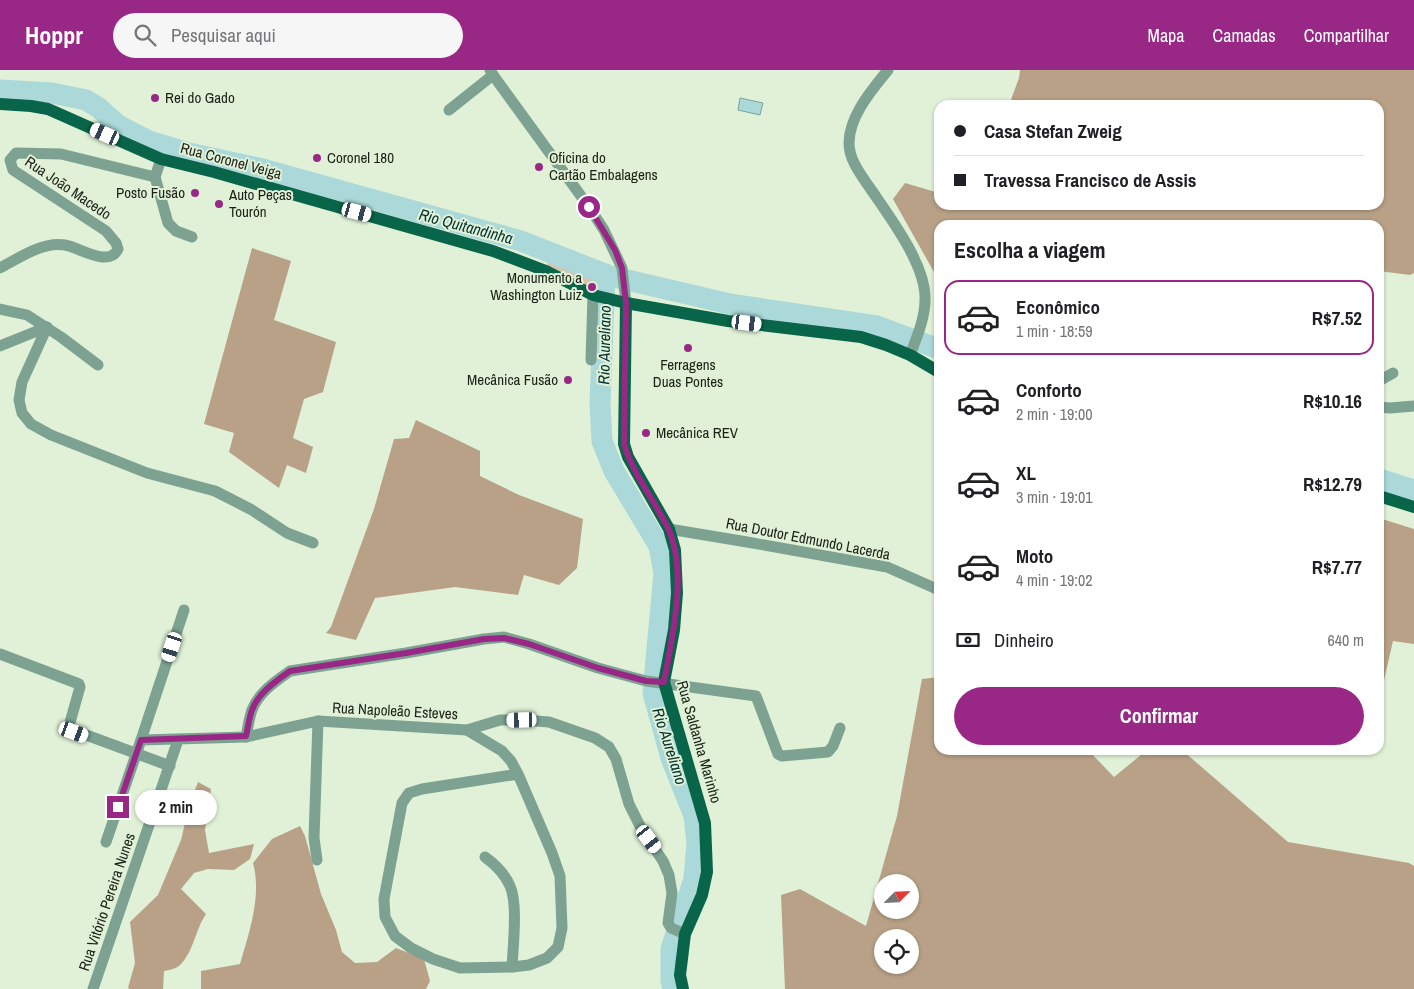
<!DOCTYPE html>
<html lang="pt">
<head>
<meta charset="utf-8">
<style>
	:root { --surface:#fff; --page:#f6f6f6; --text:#202124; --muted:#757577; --line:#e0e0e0; --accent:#982785 }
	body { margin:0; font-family:"Archivo Narrow",sans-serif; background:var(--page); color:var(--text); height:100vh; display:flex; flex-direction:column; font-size:19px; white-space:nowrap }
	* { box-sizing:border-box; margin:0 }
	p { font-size:16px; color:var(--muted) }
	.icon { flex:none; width:28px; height:28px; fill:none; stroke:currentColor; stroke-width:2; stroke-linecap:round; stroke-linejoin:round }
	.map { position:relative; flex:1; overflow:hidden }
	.panel { position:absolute; left:934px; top:150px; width:450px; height:535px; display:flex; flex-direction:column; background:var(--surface); border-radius:15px; box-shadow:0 1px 4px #0004 }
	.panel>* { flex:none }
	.guide { position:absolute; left:934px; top:30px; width:450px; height:110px; border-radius:15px; box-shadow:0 1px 4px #0004; display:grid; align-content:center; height:110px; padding:0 20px; background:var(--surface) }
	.needle { width:32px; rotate:66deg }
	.tools { position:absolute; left:874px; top:804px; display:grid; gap:10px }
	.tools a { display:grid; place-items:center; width:45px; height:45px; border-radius:50%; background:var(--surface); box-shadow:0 1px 4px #0004; font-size:25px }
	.end { position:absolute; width:22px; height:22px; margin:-11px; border:6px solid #982785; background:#fff; box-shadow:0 0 0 2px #fff }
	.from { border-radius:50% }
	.bubble { position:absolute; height:35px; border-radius:18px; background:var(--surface); box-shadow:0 1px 4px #0004; font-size:16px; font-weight:700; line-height:35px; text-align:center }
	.car { position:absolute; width:15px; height:30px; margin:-15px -8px; border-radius:6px; box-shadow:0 0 4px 1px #0007; background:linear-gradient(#fff 24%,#345 0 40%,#fff 0 76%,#345 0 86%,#fff 0) }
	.guide b { display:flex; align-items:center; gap:18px; height:48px; font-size:19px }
	.guide b+b { border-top:1px solid var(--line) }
	.guide i { width:12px; height:12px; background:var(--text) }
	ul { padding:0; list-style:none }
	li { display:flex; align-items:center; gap:15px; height:75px; margin:0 10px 8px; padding:0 10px; border:2px solid transparent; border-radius:15px }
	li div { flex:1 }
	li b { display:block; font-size:19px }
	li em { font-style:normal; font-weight:700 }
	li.selected { border-color:var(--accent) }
	li>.icon { width:45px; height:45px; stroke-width:1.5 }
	h2 { padding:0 20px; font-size:22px; line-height:60px }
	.pay { display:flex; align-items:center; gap:12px; height:55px; padding:0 20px; font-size:19px }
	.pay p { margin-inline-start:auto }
	.action { display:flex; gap:10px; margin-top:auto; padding:10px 20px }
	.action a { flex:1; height:58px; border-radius:30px; background:var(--accent); color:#fff; font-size:20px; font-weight:700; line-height:58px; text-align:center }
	header { display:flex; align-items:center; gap:30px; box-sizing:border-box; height:70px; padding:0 25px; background:var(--accent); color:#fff }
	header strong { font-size:24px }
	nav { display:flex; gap:28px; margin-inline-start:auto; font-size:18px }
	.search { width:350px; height:45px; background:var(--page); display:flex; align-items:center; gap:12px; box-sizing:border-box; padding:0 18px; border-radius:28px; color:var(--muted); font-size:19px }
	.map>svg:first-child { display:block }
</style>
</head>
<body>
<header>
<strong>Hoppr</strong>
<div class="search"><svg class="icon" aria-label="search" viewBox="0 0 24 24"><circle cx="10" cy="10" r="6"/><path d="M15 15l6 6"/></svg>Pesquisar aqui</div>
<nav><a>Mapa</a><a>Camadas</a><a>Compartilhar</a></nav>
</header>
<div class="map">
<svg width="1414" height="919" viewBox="0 0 1414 919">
	<rect width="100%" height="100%" fill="#e0f1d7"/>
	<polygon fill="#d6c4af" points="549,186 601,206 600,224 547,196"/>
	<g fill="#b8a186" fill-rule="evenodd">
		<polygon points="1020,0 1414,0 1414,203 1410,205 1379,201 1379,155 939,155 939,211 893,129 905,113 939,123 939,135 1379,135 1379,35 1009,35 1019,8"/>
		<polygon points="252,178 291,191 274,250 336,272 323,322 304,329 293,368 313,377 306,403 287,395 279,418 229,382 234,363 204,354"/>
		<polygon points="416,350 480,381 480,406 519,425 583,449 577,498 559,515 524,505 518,525 455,517 375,528 356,570 326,563 331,557 374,439 394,369 409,368"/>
		<polygon points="1379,448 1414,459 1414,574 1393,571 1379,632"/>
		<path d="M939 607V680H1088L1114 707 1147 680H1182L1288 772 1409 793 1414 796V919H785L781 825 800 819 866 856 897 746 922 609ZM910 812V840H882V812ZM882 868H910V895H882Z"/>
		<path d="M198 712 211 719 205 760 209 783 254 774 250 789 234 800 208 799 194 803 181 819 206 844C195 860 194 882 179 896 175 899 169 900 164 901L163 919H130L128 918 135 893 130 852 158 825 181 770 189 736Z"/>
		<path d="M300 756 305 766 321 824 336 860 342 882 355 893 377 892 396 878 424 889 430 911 426 919H201V901L240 894C249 863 262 826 253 793L272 769Z"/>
	</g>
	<polygon fill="#abd8d8" stroke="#80a19e" points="740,28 763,33 760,45 738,40"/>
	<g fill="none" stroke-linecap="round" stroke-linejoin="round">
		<g stroke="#abd8d8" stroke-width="21">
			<polyline points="0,20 52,23 86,30 99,38 118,55 149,71 189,83 263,99 521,171 610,206 730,234 877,256 939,279"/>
			<polyline points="605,204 600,333 602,371 614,401 659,476 664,503 653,623 671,688 694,746 697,772 694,809 671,879 671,910 673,919"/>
			<polyline points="1379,409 1414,420"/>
		</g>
		<g stroke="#7da292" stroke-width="11">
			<polyline points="490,0 493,5 589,137 604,160 622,198 626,233"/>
			<path d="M888 0C872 20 849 46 849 73 849 90 861 105 870 118 889 146 924 192 925 226 926 246 917 267 910 285"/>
			<polyline points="449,40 493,5"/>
			<polyline points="155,107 168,153 176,161 192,167"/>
			<path d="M0 198C19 188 43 171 65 175 81 178 109 198 118 179L116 173 106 161 13 100 10 90 16 83 61 84 155 107 161 89"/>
			<polyline points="0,239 27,245 61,267 98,295"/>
			<polyline points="47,257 22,312 19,330 22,343 31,354 51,365 147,403 215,421 252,440 287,463 313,473"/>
			<polyline points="0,276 47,257"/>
			<polyline points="591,290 593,225"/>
			<polyline points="1379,311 1393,303"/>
			<polyline points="1379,337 1390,338 1414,336"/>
			<polyline points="669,459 747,472 887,497 939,520"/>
			<polyline points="0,584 79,614 80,617 69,656 70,659 170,696"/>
			<polyline points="467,660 502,681 511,691 518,704 552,783 560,806 562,858 558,877 547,888 529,895 512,897 460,898 433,889 411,878 395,866 385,847 384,829 402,733 409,723 422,719 518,704"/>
			<path d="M246 667C248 658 249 648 252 640 258 623 276 611 290 601L406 583 484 569 504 567 529 574 598 598 646 611 756 626 778 684 782 686 828 682 833 676 840 658"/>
			<polyline points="141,670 246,667 318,651 467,660 500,650 522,650 549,652 595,668 609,677 616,689 629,734 642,760 663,791 669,805 672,823 668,853 671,858 685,864"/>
			<polyline points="106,772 141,670 184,540"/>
			<path d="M485 787C496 795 505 804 510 816 518 833 513 877 512 897"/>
			<polyline points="317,790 314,768 318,651"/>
			<polyline points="93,919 178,670"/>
		</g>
		<g stroke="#09654a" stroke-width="12">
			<polyline points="0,34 31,36 48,39 161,89 214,102 493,181 546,201 593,225 626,233 728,251 861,267 886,275 910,285 939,302"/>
			<polyline points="626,233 624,374 628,387 669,459 675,480 677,523 674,560 664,612 705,753 707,802 702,825 685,864 680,905 683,919"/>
			<polyline points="1379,426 1414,437"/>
		</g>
	</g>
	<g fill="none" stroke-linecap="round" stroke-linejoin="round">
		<path stroke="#982785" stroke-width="6" d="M118 737 141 670 246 666C248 658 249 648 252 640 258 623 276 611 290 601L406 583 484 569 504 568 529 574 598 598 646 611 664 612C672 568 688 501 668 458 654 430 633 404 624 374L626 233 622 198 615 180 589 137"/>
	</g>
	<g fill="#982785" stroke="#e0f1d7" stroke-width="2">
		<circle cx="155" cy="28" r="5"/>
		<circle cx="317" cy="88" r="5"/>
		<circle cx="539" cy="97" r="5"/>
		<circle cx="195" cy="123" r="5"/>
		<circle cx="219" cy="134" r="5"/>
		<circle cx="592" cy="217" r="5"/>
		<circle cx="688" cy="278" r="5"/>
		<circle cx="568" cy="310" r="5"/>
		<circle cx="646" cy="363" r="5"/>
	</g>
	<g text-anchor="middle" stroke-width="4" stroke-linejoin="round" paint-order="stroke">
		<g font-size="15" fill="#1b2117" stroke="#e0f1d7" text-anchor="start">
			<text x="165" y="33">Rei do Gado</text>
			<text x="327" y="93">Coronel 180</text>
			<text x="549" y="93">Oficina do<tspan x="549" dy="17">Cartão Embalagens</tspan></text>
			<text x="185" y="128" text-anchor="end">Posto Fusão</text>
			<text x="229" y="130">Auto Peças<tspan x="229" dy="17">Tourón</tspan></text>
			<text x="582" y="213" text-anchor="end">Monumento a<tspan x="582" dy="17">Washington Luiz</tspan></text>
			<text x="688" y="300" text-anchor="middle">Ferragens<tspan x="688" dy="17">Duas Pontes</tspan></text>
			<text x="558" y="315" text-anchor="end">Mecânica Fusão</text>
			<text x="656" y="368">Mecânica REV</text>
		</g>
		<g font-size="15" fill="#1b2117" stroke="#e0f1d7">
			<text transform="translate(231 91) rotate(15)" y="5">Rua Coronel Veiga</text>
			<text transform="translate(68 118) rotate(34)" y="5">Rua João Macedo</text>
			<text transform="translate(808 469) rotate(11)" y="5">Rua Doutor Edmundo Lacerda</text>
			<text transform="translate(395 641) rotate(3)" y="5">Rua Napoleão Esteves</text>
			<text transform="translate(699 672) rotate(74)" y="5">Rua Saldanha Marinho</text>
			<text transform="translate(107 832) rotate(-71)" y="5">Rua Vitório Pereira Nunes</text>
		</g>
		<g font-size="16" font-style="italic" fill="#023031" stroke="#e0f1d7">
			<text transform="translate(466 156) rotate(15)" y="6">Rio Quitandinha</text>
			<text transform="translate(604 275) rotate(-89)" y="6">Rio Aureliano</text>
			<text transform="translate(670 676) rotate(72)" y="6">Rio Aureliano</text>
		</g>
	</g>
</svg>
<div class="tools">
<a><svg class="needle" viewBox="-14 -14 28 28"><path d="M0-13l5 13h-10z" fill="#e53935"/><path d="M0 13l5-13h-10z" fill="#757577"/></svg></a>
<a><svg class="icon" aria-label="locate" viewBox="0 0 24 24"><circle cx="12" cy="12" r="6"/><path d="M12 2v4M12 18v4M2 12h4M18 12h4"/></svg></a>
</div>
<i class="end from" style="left:589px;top:137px"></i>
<i class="end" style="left:118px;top:737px"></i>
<div class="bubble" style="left:135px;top:720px;width:82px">2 min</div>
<i class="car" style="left:105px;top:64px;rotate:294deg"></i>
<i class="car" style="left:357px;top:142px;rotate:105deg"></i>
<i class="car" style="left:747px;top:253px;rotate:97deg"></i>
<i class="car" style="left:172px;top:577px;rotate:198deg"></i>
<i class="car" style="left:522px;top:650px;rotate:269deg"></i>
<i class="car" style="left:74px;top:662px;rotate:110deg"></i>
<i class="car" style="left:649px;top:769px;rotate:143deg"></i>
<div class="guide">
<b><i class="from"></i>Casa Stefan Zweig</b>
<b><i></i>Travessa Francisco de Assis</b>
</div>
<section class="panel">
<h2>Escolha a viagem</h2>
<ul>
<li class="selected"><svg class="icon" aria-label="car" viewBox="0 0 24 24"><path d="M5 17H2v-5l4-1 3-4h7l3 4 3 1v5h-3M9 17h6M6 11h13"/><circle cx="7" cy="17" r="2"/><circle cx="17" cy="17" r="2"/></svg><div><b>Econômico</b><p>1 min · 18:59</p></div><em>R$7.52</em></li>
<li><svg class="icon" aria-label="car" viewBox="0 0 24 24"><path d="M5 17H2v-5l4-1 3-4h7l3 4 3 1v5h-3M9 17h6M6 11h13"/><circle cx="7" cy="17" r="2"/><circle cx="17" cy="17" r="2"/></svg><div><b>Conforto</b><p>2 min · 19:00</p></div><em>R$10.16</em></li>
<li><svg class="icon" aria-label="car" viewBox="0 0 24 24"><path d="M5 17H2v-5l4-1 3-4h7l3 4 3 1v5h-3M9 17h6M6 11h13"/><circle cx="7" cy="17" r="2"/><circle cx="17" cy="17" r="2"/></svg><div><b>XL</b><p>3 min · 19:01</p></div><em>R$12.79</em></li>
<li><svg class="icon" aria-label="car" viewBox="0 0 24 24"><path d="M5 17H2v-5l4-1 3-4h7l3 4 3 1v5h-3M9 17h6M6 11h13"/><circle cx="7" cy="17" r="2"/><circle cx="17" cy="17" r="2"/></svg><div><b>Moto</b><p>4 min · 19:02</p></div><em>R$7.77</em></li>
</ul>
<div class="pay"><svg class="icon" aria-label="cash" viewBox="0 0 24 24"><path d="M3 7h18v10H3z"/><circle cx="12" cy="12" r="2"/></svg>Dinheiro<p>640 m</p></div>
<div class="action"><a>Confirmar</a></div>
</section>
</div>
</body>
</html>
